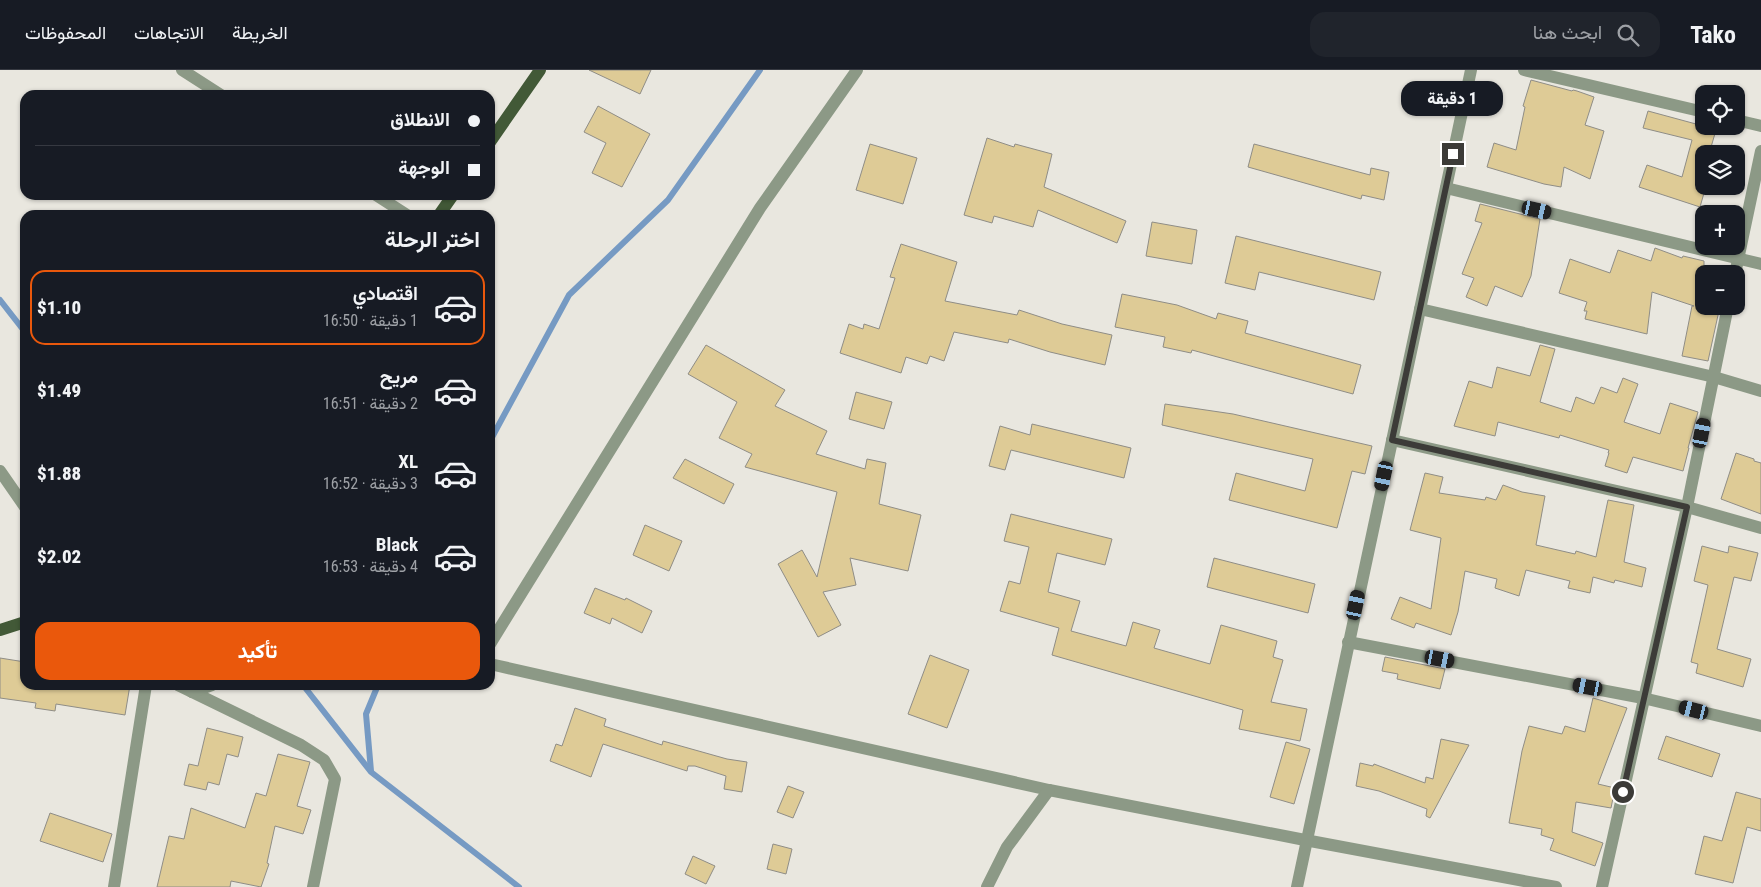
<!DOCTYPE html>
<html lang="ar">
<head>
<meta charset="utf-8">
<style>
	:root { --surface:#171b24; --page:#20242c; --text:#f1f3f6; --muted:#9ea1a6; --line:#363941; --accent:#ea580c }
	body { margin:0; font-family:"Roboto Condensed",Vazirmatn,sans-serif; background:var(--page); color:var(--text); direction:rtl; height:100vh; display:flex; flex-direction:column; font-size:19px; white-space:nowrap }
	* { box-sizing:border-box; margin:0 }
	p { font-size:16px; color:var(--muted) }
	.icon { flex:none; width:28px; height:28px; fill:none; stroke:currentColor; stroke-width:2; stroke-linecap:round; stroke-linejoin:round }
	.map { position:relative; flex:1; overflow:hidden; direction:ltr }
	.drawer { position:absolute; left:20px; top:140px; width:475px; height:480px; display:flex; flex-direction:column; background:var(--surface); border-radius:15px; box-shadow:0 1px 4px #0004; direction:rtl }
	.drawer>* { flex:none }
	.guide { position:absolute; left:20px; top:20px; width:475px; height:110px; border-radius:15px; box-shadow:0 1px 4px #0004; direction:rtl; display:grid; align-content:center; height:110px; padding:0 15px; background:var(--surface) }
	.fabs { position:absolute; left:1695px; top:15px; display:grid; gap:10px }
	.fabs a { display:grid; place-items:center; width:50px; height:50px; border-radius:10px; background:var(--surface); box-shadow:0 1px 4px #0004; font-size:25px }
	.end { position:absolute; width:22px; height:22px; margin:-11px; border:6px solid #3c3b38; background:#fff; box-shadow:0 0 0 2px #fff }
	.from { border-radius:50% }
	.bubble { position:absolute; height:35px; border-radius:15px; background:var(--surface); box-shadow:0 1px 4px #0004; font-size:16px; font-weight:800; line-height:35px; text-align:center; direction:rtl }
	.car { position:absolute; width:15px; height:30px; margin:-15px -8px; border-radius:6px; box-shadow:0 0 4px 1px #0007; background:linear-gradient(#222 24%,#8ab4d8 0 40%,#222 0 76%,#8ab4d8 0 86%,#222 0) }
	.guide b { display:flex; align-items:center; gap:18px; height:48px; font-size:19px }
	.guide b+b { border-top:1px solid var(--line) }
	.guide i { width:12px; height:12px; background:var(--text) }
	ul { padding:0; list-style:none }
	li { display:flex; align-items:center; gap:15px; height:75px; margin:0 10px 8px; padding:0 5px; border:2px solid transparent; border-radius:15px }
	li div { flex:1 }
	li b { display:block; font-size:19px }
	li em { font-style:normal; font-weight:800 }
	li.active { border-color:var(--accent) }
	li>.icon { width:45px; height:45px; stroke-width:1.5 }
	h2 { padding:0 15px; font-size:22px; line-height:60px }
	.button { display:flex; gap:10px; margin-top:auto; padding:10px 15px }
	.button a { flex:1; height:58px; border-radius:15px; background:var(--accent); color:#fff; font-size:20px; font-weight:800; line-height:58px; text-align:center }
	header { display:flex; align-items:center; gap:30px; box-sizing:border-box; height:70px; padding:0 25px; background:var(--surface); border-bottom:1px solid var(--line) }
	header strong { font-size:24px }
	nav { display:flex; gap:28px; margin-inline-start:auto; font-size:18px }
	.search { width:350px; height:45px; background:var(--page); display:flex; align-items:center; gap:12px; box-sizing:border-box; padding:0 18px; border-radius:15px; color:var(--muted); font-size:19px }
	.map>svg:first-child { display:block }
</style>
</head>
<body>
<header>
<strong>Tako</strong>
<div class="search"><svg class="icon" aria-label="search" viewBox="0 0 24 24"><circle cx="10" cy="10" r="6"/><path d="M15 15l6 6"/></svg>ابحث هنا</div>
<nav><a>الخريطة</a><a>الاتجاهات</a><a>المحفوظات</a></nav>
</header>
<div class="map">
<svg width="1761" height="817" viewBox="0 0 1761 817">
	<rect width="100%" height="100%" fill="#e9e7df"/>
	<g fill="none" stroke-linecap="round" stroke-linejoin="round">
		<g stroke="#769ac3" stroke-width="6">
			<polyline points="0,230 25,262"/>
			<polyline points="490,371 569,225 668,130 760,0"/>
			<polyline points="303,615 371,702 519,817"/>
			<polyline points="371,701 366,644 378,615"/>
		</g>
	</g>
	<g fill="#decb96" stroke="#8f8d86">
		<polygon points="589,0 651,0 640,24"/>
		<polygon points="1531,10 1572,21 1573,20 1577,21 1594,27 1585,55 1604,61 1590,109 1564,97 1561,117 1544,114 1487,97 1494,73 1516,80 1525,37 1523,36"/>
		<polygon points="598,36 650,64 622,117 592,103 606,73 584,62"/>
		<polygon points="1648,41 1696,54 1697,49 1704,50 1704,56 1716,60 1709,84 1704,84 1704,116 1706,116 1700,137 1639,117 1647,95 1682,107 1692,70 1643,58"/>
		<polygon points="987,68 1014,77 1015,74 1052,84 1044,117 1126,151 1117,173 1038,140 1033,157 994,146 992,153 964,145"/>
		<polygon points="870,74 917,88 903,134 856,120"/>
		<polygon points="1254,74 1370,105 1371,98 1389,102 1384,130 1362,125 1361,129 1248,97"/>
		<polygon points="1480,134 1540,149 1531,206 1522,227 1495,216 1487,236 1466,227 1474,208 1462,204 1482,153 1475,151"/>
		<polygon points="1152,152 1197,160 1192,194 1146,186"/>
		<polygon points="1236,166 1381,202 1374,230 1259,202 1255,220 1225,213"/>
		<polygon points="901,174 957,192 945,231 1017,245 1019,240 1062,254 1112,265 1105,295 1050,282 1009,269 1008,273 954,262 944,291 930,286 927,294 906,287 901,303 840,283 849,254 863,259 864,254 879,259 895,208 890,207"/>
		<polygon points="1655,178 1682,188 1683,186 1704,191 1704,236 1720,236 1708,291 1682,286 1692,236 1694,236 1652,222 1647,264 1585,249 1587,241 1584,241 1587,232 1559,223 1570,189 1610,203 1618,180 1651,191"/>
		<polygon points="1122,224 1177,235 1216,249 1218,243 1248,251 1245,263 1361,295 1353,324 1192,280 1191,283 1163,277 1165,267 1115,257"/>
		<polygon points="706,275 785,320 775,336 827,361 816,384 865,399 867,389 886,393 879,434 921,445 908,501 850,488 856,515 823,522 841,555 818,567 778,494 802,480 817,507 837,422 745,397 752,384 719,368 737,332 688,304"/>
		<polygon points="1540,275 1555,279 1540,332 1571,342 1576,327 1594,334 1601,317 1617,323 1623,308 1638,314 1624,352 1660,364 1670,333 1698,342 1688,378 1689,378 1683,401 1633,387 1627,403 1605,396 1609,383 1608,383 1609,380 1560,365 1559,368 1498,352 1495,366 1454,356 1469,311 1492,318 1497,297 1530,306"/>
		<polygon points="856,322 892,332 884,359 849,349"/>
		<polygon points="1165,334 1233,344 1372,376 1365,404 1352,401 1337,458 1229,430 1236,403 1305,421 1313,389 1162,355"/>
		<polygon points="1032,354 1131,378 1124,408 1011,380 1005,400 989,396 1000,356 1030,365"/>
		<polygon points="1736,383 1754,389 1754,391 1761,393 1761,444 1721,429"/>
		<polygon points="685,389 734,414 724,434 673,408"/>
		<polygon points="1425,403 1443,407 1439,423 1485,430 1486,427 1496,430 1503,415 1522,422 1545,426 1536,475 1575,484 1576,481 1596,487 1608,430 1634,435 1624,492 1646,498 1642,517 1615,510 1614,513 1593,507 1590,523 1568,518 1570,511 1526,500 1519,526 1495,518 1497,509 1465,501 1458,542 1451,565 1416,553 1414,558 1391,549 1400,527 1431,539 1441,468 1410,460"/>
		<polygon points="1011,444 1112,469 1105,495 1057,483 1048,522 1080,531 1071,561 1126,576 1133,552 1160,560 1154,578 1210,594 1221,555 1277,571 1273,587 1283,590 1271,632 1307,639 1300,671 1239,659 1243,640 1052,585 1059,558 1000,541 1009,511 1020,514 1029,477 1004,471"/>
		<polygon points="645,455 682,471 669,501 633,485"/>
		<polygon points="1702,476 1728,483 1729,476 1758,483 1751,511 1734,507 1717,579 1751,589 1743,617 1696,603 1698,594 1691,592 1708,515 1694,511"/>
		<polygon points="1214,488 1315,514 1308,543 1207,517"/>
		<polygon points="595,518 625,530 626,528 652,541 642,563 612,548 610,554 584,543"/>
		<polygon points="930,585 969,600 947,658 908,644"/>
		<polygon points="1385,587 1445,599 1440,619 1397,609 1398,604 1382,601"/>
		<polygon points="0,588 25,592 25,615 130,615 125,645 56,634 55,641 35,638 36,633 0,628"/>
		<polygon points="1593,628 1627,638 1598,714 1615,718 1611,738 1576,732 1572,762 1603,773 1595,796 1550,780 1554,769 1541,765 1542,759 1509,753 1522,681 1529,656 1562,664 1565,656 1585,662"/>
		<polygon points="575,638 606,649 604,656 662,675 663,671 727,689 747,692 742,722 724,719 726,706 695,696 688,696 687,701 603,674 591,707 550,691 556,674 562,676"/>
		<polygon points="207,658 243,667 238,687 227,684 219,715 208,712 206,720 184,715 189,694 198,696"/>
		<polygon points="1666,666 1720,684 1712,707 1658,689"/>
		<polygon points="1441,669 1469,675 1430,748 1426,746 1427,739 1379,721 1356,716 1360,693 1373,696 1374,694 1425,713 1426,707 1433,709"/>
		<polygon points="1286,672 1310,679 1294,734 1270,727"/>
		<polygon points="278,684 310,692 297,736 311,740 303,764 275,756 267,793 269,794 261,817 231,811 230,817 157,817 169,766 184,769 191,738 245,758 256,723 266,726"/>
		<polygon points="788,716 804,722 793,748 777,742"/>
		<polygon points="1736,722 1761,729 1761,761 1747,757 1733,813 1695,804 1704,766 1722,771"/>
		<polygon points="50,743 112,764 103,792 40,771"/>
		<polygon points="773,774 792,779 786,804 767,799"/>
		<polygon points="693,786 715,796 706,814 685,804"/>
	</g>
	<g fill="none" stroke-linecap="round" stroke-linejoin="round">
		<g stroke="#8c9986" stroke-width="12">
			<polyline points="182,0 221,25"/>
			<polyline points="1524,0 1704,42"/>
			<polyline points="1736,50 1761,56"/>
			<polyline points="1446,118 1761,194"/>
			<polyline points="376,125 407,145"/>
			<polyline points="1735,204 1761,81"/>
			<polyline points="1420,239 1714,307 1761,321"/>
			<polyline points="1392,370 1687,437 1761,458"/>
			<polyline points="0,401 25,437"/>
			<polyline points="1348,572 1643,628 1761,656"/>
			<polyline points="490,574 760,138 857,0"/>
			<polyline points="490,594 1049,720 1305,770 1556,817"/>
			<polyline points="178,615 301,675 324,690 335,709 313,817"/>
			<polyline points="192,622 212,615"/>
			<polyline points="114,817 146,615"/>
			<polyline points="987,817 1007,777 1049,720"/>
			<polyline points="1297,817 1471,0"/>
			<polyline points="1602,817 1687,437 1728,236"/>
		</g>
		<g stroke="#425937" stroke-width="12">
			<polyline points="490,72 540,0"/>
			<polyline points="439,145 453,125"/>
			<polyline points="0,560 25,552"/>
		</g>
	</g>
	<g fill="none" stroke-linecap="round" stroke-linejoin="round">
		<polyline stroke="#3c3b38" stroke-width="6" points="1453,84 1392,370 1687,437 1623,722"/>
	</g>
</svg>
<div class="fabs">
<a><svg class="icon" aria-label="locate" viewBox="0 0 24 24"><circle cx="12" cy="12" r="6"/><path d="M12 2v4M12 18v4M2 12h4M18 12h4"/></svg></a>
<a><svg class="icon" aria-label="layers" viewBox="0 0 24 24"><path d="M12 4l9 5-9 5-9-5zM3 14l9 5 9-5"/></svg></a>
<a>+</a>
<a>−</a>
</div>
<i class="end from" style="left:1623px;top:722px"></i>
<i class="end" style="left:1453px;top:84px"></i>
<div class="bubble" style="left:1401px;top:11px;width:102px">1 دقيقة</div>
<i class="car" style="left:1537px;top:140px;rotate:103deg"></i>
<i class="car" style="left:1702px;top:363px;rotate:11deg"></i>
<i class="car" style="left:1384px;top:406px;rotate:192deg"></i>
<i class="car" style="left:1356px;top:535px;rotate:12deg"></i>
<i class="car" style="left:1440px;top:589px;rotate:101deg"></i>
<i class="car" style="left:1588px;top:617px;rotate:281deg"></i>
<i class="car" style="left:1694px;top:640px;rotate:284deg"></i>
<div class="guide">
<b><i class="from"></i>الانطلاق</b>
<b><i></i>الوجهة</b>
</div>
<section class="drawer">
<h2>اختر الرحلة</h2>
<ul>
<li class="active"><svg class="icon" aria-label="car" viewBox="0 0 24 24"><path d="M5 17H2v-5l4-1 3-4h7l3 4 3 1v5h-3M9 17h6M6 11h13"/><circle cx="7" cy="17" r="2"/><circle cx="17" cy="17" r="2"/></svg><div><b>اقتصادي</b><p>1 دقيقة · 16:50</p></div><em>$1.10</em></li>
<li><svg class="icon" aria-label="car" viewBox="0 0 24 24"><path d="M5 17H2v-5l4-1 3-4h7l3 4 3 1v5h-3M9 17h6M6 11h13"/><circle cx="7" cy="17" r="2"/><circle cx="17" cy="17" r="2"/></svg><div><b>مريح</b><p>2 دقيقة · 16:51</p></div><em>$1.49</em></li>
<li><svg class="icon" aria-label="car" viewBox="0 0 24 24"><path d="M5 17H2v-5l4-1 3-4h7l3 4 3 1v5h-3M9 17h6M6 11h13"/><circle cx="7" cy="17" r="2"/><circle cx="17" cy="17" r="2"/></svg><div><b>XL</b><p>3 دقيقة · 16:52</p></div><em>$1.88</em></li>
<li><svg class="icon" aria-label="car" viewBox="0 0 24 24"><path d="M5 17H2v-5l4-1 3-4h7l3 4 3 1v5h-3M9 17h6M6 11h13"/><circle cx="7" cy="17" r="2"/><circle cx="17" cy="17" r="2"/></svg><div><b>Black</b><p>4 دقيقة · 16:53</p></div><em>$2.02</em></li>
</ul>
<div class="button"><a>تأكيد</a></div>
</section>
</div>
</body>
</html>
